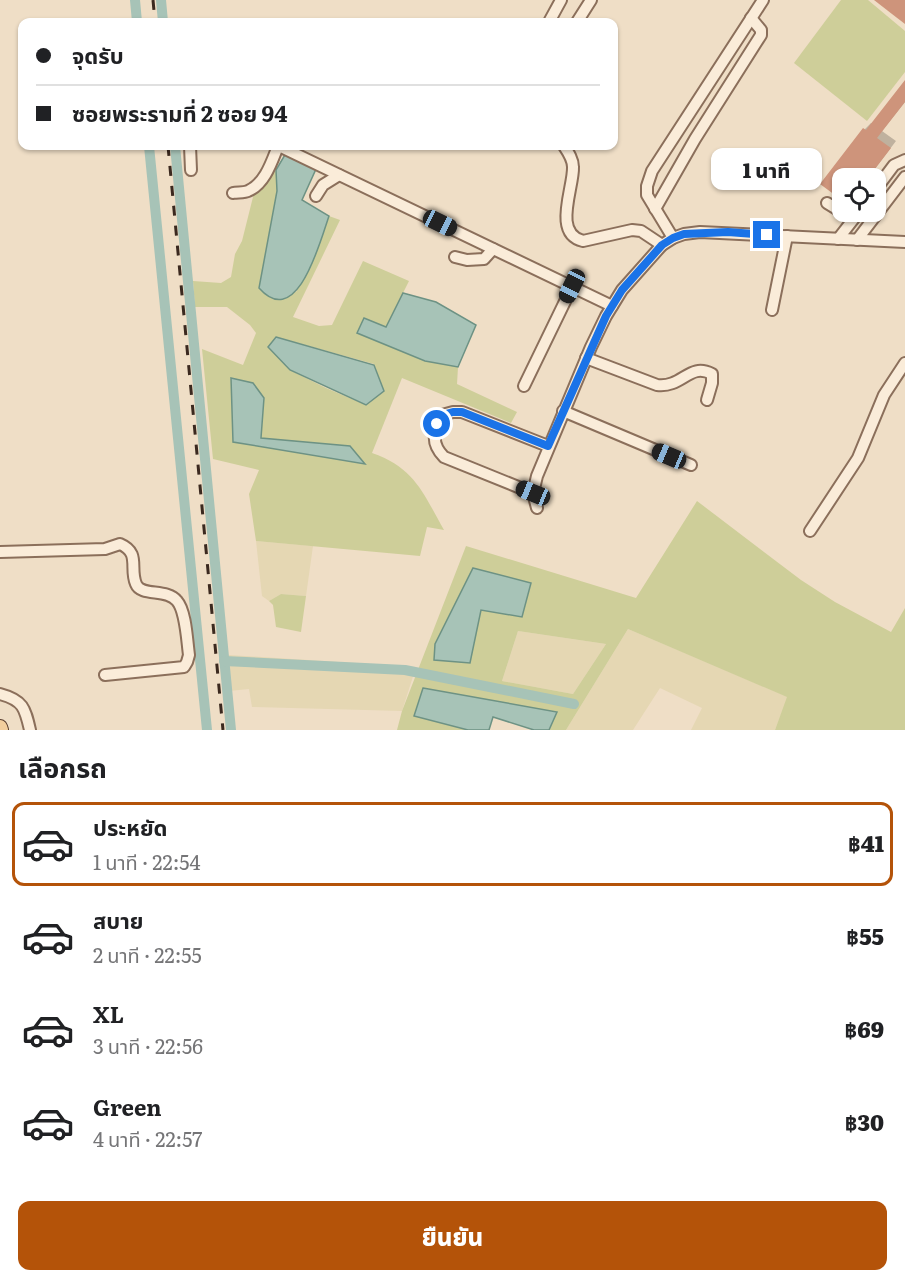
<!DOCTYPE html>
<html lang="th">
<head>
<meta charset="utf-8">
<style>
	:root { --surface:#fff; --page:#f2f2f2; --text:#202124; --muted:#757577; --line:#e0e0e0; --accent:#b45309 }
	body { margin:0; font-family:Literata,"Noto Sans Thai",serif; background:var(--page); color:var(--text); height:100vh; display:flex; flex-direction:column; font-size:22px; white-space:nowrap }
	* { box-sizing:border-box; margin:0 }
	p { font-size:20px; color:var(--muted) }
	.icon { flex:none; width:33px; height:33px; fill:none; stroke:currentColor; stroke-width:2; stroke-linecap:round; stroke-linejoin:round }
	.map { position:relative; height:730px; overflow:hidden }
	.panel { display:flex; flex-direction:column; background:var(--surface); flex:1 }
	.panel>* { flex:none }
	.top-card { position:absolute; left:18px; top:18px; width:600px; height:132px; border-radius:12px; box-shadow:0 2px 4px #0004; display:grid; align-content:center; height:132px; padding:0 18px; background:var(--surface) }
	.fabs { position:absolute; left:832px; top:168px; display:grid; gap:12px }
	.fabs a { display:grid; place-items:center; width:54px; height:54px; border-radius:12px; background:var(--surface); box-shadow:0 2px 4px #0004; font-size:30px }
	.end { position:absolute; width:27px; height:27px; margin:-14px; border:8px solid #1a73e8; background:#fff; box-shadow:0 0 0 3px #fff }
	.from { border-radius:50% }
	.bubble { position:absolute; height:42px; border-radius:12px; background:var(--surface); box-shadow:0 2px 4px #0004; font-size:20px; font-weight:800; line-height:42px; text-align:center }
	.car { position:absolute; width:18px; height:36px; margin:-18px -9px; border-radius:8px; box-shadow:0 0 4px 2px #0007; background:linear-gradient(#222 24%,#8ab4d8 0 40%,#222 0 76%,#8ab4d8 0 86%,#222 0) }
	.top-card b { display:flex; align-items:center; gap:21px; height:57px; font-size:22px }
	.top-card b+b { border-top:2px solid var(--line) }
	.top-card i { width:15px; height:15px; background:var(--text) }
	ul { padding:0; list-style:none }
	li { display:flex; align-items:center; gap:18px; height:84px; margin:0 12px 9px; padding:0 6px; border:3px solid transparent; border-radius:12px }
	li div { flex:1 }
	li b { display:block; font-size:22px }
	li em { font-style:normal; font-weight:800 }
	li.on { border-color:var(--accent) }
	li>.icon { width:54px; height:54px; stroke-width:1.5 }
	h2 { padding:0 18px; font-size:27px; line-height:72px }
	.action { display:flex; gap:12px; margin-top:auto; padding:12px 18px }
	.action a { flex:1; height:69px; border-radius:12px; background:var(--accent); color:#fff; font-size:24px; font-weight:800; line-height:69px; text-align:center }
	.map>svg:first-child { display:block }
</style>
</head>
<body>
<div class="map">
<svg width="905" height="730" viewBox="0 0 905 730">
	<rect width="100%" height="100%" fill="#efdec6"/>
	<g fill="#e5d7b3">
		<polygon points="256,541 313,546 306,596 281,594 269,601 262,596"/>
		<polygon points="628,629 788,697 775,730 691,730 702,708 660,688 633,730 566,730"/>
		<polygon points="518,631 606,644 573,694 502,681"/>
		<polygon points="229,655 416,667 402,711 252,707 249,689 229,691"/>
	</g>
	<g fill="#cece99" fill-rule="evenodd">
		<polygon points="841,0 868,0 905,31 905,72 867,121 794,63"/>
		<path d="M276 170 277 191 259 288 296 292 313 260 329 216 340 220 293 317 319 326 332 325 363 261 409 281 386 327 357 333 425 361 458 367 457 384 517 412 511 423 402 378 372 453C415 468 423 493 444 530L427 527 420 556 256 541 249 494 259 470 213 459 202 349 243 365 256 333 250 325 227 307H195L193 281 221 283 231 277 235 254 242 241 254 193ZM276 337 374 364 384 391 366 405 326 388 290 370ZM264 398 261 438 364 463 233 442Z"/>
		<path d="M697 501 801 580 835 602 891 632 905 608V730H775L787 697 628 629 566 730H549L556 713 423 688 414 716 468 730H397L402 711 466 546 636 598ZM531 584 522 617 481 610ZM518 631 606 644 573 694 502 681Z"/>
		<polygon points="281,594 306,596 301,632 276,627 273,605 269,601"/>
	</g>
	<g fill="#a7c3b7" stroke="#6d9284" stroke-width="1.5">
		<path d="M286 153 316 169 302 200 329 216C320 242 297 331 259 288L277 191 276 170Z"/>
		<polygon points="403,293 436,302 476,325 458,367 425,361 357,333 364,318 386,327"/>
		<polygon points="276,337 374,365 384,391 366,405 290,370 268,347"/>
		<polygon points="231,378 253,383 264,398 261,438 350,446 365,464 233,442"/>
		<polygon points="473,568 531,583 522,617 481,610 470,663 434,660 435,644"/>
		<polygon points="423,688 557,712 549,730 534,730 493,717 489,730 468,730 414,716"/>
	</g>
	<polygon fill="#0003" points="905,81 905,102 882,131 896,141 868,178 843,178 843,199 822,184 865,129 871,123 873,124"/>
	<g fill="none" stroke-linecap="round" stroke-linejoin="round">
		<g stroke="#a7c3b7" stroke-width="10">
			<polyline points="135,0 137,22"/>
			<polyline points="161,0 163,22"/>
			<polyline points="149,146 207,730"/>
			<polyline points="175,146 231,730"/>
			<polyline points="224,661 405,670 574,704"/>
		</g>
	</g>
	<g fill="#ce947b">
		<polygon points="874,0 905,0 905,24 892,14"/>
		<polygon points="905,80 905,102 877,138 891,148 868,178 843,178 843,201 820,184 863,128 866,130"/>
	</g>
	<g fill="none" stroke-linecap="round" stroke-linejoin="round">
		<defs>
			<g id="minor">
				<polyline points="549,22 561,0"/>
				<polyline points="577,22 591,0"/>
				<polyline points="190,146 191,170"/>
				<polyline points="279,146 612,306"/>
				<path d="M564 146C568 152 573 159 573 167 574 187 552 234 583 241L632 230 641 231 662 245"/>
				<polyline points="876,189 894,165 905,160"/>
				<path d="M233 193C237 192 244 193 248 191 265 184 272 161 278 146"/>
				<polyline points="316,196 323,185 339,175"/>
				<polyline points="827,203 853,219"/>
				<polyline points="655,209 695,139 761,35 761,30 751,18"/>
				<polyline points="673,238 647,195 647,186 652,171 763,0"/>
				<polyline points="838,239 859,212"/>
				<polyline points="857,240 905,177"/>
				<polyline points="455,257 467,260 484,259 493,249"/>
				<polyline points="772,310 787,236"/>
				<path d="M586 358 657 385C683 388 689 362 712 374V383L707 400"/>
				<polyline points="524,386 572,287"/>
				<polyline points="563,411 691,465"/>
				<path d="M533 493 444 457C430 443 434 431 442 415L453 412H462L548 446"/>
				<polyline points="537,508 533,493 537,476 591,347 606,316 622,290 662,245 673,238 684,234 700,232 905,242"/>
				<polyline points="810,531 858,458 884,395 905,363"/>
				<path d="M0 552 105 549 120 544C141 553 129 568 136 584 141 597 167 588 177 601 186 611 187 641 189 655L187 662 184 667 105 675"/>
				<path d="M0 694C23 700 25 708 30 730"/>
			</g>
			<polyline id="major" points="0,727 1,730"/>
		</defs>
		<use href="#minor" stroke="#8b6f5b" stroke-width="14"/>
		<use href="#major" stroke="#593e2f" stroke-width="16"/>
		<use href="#minor" stroke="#faecd9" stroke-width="10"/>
		<use href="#major" stroke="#f2ce9d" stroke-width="14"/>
		<g stroke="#3b291f" stroke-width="3" stroke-dasharray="10 10" stroke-linecap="butt">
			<polyline points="153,0 155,22"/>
			<polyline points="168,146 223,730"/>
		</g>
	</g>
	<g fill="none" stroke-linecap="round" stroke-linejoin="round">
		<polyline stroke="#1a73e8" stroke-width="8" points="437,424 442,415 453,412 462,412 548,446 606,316 622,290 662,245 673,238 684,234 728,232 767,235"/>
	</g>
</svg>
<div class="fabs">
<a><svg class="icon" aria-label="locate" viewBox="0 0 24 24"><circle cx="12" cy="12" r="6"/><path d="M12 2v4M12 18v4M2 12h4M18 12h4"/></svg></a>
</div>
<i class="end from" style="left:437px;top:424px"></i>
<i class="end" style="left:767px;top:235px"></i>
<div class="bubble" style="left:711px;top:148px;width:111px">1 นาที</div>
<i class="car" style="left:440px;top:223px;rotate:116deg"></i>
<i class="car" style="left:572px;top:286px;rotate:206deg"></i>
<i class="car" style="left:669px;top:456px;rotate:293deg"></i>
<i class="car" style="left:533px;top:493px;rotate:292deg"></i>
<div class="top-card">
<b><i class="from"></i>จุดรับ</b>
<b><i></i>ซอยพระรามที่ 2 ซอย 94</b>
</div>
</div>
<section class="panel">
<h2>เลือกรถ</h2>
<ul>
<li class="on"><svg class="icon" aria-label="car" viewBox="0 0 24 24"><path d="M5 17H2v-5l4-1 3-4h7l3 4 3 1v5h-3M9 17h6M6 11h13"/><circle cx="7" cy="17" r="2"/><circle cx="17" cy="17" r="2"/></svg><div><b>ประหยัด</b><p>1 นาที · 22:54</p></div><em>฿41</em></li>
<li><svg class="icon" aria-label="car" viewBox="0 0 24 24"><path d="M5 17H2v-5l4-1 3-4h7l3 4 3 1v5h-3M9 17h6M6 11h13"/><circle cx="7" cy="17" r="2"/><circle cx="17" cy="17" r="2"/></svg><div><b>สบาย</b><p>2 นาที · 22:55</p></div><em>฿55</em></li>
<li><svg class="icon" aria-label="car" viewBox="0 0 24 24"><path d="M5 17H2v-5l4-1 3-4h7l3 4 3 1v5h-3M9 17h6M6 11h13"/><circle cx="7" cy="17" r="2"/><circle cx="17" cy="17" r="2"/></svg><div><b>XL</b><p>3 นาที · 22:56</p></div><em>฿69</em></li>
<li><svg class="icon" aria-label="car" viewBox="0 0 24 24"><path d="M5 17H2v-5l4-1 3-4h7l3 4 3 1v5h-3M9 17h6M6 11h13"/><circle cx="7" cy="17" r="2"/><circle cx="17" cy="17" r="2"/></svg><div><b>Green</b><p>4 นาที · 22:57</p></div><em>฿30</em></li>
</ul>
<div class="action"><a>ยืนยัน</a></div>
</section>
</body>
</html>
